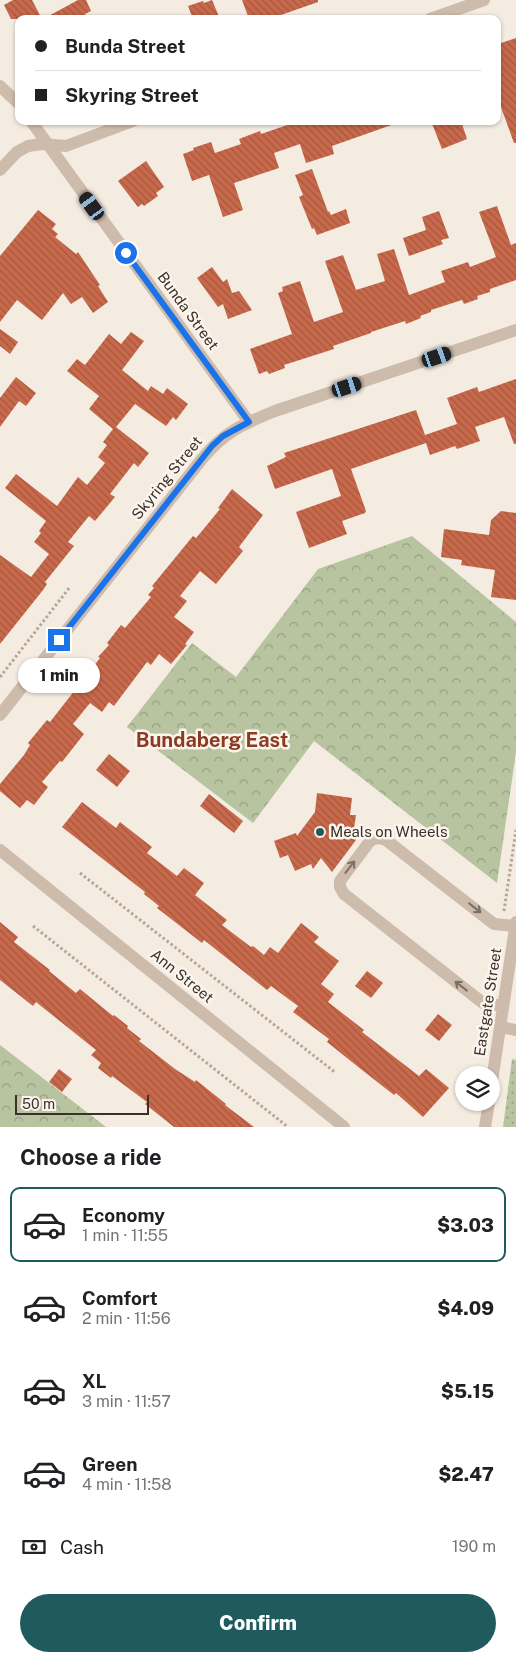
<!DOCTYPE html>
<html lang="en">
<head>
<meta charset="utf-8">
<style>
	:root { --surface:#fff; --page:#f6f6f6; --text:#202124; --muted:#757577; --line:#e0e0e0; --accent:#1f5a5e }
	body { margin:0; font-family:"Public Sans",sans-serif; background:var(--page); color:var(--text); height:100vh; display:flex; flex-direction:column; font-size:19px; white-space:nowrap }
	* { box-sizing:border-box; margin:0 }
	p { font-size:16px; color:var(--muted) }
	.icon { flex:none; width:28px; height:28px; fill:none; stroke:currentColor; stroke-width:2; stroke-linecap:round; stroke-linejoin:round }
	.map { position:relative; height:1127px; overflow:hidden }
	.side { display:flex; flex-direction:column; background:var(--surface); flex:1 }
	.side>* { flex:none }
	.guide { position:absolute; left:15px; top:15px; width:486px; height:110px; border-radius:10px; box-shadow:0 1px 4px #0004; display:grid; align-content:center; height:110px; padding:0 20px; background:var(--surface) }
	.tools { position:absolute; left:455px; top:1066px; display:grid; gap:10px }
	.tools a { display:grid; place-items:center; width:45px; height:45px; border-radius:50%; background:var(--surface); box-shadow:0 1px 4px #0004; font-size:25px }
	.scale { position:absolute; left:15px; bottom:12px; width:134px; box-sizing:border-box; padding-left:5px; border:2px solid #3b302b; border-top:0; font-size:14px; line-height:18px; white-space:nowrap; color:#3b302b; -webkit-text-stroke:4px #fbf5ee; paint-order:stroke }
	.end { position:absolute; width:22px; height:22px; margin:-11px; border:6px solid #1a73e8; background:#fff; box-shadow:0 0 0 2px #fff }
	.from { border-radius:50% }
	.bubble { position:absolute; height:35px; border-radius:18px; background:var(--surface); box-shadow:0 1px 4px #0004; font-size:16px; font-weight:800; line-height:35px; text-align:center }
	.car { position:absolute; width:15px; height:30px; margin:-15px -8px; border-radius:6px; box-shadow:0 0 4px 1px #0007; background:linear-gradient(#222 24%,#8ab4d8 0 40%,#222 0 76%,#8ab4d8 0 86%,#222 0) }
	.guide b { display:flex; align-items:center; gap:18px; height:48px; font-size:19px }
	.guide b+b { border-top:1px solid var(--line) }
	.guide i { width:12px; height:12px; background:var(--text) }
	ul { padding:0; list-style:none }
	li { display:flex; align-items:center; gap:15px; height:75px; margin:0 10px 8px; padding:0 10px; border:2px solid transparent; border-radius:10px }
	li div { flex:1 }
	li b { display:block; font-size:19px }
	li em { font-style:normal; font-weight:800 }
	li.selected { border-color:var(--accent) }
	li>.icon { width:45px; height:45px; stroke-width:1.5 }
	h2 { padding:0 20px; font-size:22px; line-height:60px }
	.pay { display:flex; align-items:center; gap:12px; height:55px; padding:0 20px; font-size:19px }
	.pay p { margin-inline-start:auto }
	.cta { display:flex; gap:10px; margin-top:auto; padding:10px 20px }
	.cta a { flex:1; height:58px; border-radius:30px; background:var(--accent); color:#fff; font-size:20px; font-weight:800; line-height:58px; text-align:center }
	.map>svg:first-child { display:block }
</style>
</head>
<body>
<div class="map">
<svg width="516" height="1127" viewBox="0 0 516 1127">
	<defs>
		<pattern id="grass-dots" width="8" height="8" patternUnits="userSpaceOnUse" patternTransform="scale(1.25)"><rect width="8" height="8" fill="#b8c4a0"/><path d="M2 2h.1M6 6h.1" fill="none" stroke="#97a083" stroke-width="1.8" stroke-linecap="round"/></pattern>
		<pattern id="park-crowns" width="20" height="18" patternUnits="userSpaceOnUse" patternTransform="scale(1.25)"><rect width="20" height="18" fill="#b8c4a0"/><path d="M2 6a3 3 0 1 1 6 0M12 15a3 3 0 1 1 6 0" fill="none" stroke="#97a083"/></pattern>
		<pattern id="building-back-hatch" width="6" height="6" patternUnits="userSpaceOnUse" patternTransform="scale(1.25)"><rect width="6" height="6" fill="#c8694b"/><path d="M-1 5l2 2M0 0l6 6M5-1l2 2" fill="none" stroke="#a4573f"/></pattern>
	</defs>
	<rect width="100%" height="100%" fill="#f4ebe1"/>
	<polygon fill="url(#grass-dots)" points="512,1059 516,1060 516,1127 503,1127"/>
	<g fill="url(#park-crowns)">
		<polygon points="412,536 516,622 516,752 497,883 314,741 253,823 127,727 192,643 236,677 318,569"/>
		<polygon points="0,1045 106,1127 0,1127"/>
	</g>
	<g fill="url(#building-back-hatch)">
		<polygon points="13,0 32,0 42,19 11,19 4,5"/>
		<polygon points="78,0 86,0 91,11 85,14 88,19 43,19"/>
		<polygon points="212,0 220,19 193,19 188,6 203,1 204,3"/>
		<polygon points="242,0 318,0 318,2 281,15 283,19 249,19"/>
		<polygon points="516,38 516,143 514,143 501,107 498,109 498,44"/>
		<polygon points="299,121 397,121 397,123 332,146 334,154 306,163 300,144 274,153 279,168 234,183 243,210 223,217 209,175 192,181 183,154 194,150 193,148 211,142 215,153 241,144 239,139 260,131 261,134"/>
		<polygon points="431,121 461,121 467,139 442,149"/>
		<polygon points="146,161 164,187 156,193 158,196 144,206 142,204 138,207 118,181"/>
		<polygon points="312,169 328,212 329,211 331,215 346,209 350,223 317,235 314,228 312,229 299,197 303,195 295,175"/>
		<polygon points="497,206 511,245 516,243 516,280 490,289 490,292 477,296 478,299 464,304 462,300 431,310 431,312 420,316 421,318 406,324 405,321 371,332 371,333 333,346 334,349 284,365 285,368 269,374 267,371 259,374 250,349 292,334 278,293 283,291 282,287 300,281 314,322 343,312 325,261 343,255 356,290 385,281 377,254 394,249 409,295 445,282 441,271 468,262 470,267 496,257 479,212"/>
		<polygon points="38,210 56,224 52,229 58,234 55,237 76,254 78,252 100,285 98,286 108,302 93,313 82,297 71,304 63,293 42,320 17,300 0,322 0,256"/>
		<polygon points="439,211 449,238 441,240 443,244 409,256 403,238 426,230 422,217"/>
		<polygon points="212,267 223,282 227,279 232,293 239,291 252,310 228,319 223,304 218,307 197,278"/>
		<polygon points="0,329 18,342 10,354 0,346"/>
		<polygon points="131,332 144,341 122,370 148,391 151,386 163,394 167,388 188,404 176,420 173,417 166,426 135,404 116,427 149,453 138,467 134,463 110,494 115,497 95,521 89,516 68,542 74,546 45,582 47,584 43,590 0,644 0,555 31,577 49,554 34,542 41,533 39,531 46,521 5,488 16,474 57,506 78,477 87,485 105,463 98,457 107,445 103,442 113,429 89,409 99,396 67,371 77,359 85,365 109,334 121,344"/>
		<polygon points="16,377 36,393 26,406 19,401 0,427 0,398"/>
		<polygon points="516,379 516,444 514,444 504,417 475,427 480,441 457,449 455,446 430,455 426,443 351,469 366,511 365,513 342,521 347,534 309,548 296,512 341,496 332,469 275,489 267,466 286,457 284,453 416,410 425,435 457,424 447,398 477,387 479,392"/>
		<polygon points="232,489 263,515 239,547 243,551 216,584 200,571 180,596 187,601 174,617 194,632 185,644 187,645 171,664 159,654 151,665 147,662 114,706 109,702 102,712 90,703 73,724 84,734 62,762 60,761 42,782 48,787 34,805 27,800 20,808 0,791 0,784 24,755 30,745 28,743 47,720 50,722 100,658 98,657 109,645 107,643 121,625 125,628 151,597 148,595 154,588 152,586 193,536 196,538 202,531 220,509 218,508"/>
		<polygon points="501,511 516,513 516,600 491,597 495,570 461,565 462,560 441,557 444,529 489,535 491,520"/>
		<polygon points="109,754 130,771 117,787 96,770"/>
		<polygon points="317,793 352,798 350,815 356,815 354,829 362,832 332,872 321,858 313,869 311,864 295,871 288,855 280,858 274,841 296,833 297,836 315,812"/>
		<polygon points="209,794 243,821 234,833 200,806"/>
		<polygon points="82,802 116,828 120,822 152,847 147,853 177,876 184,868 204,883 195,895 227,920 222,925 251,947 253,946 264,955 270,947 278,953 301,923 319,937 314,942 339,961 321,984 334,994 328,1002 364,1030 362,1032 419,1076 426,1069 449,1088 423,1117 396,1093 394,1095 357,1066 327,1042 329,1039 293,1012 298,1006 271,986 267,990 204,940 202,943 157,908 159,906 144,894 145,892 62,827"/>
		<polygon points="0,922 18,937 14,942 50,970 49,971 76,993 80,989 113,1016 114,1015 128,1026 127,1028 141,1039 139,1041 175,1069 195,1082 196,1080 226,1104 225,1105 254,1127 174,1127 145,1104 147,1102 112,1076 111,1078 98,1068 101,1063 91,1055 96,1050 36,1002 33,1006 0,980"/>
		<polygon points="367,971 383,983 371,998 355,986"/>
		<polygon points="438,1014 452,1025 439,1041 425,1030"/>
		<polygon points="59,1069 72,1079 62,1092 49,1082"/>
	</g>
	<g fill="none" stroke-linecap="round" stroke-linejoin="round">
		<g stroke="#b9a596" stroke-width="3" stroke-dasharray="2.5 2.5" stroke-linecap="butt">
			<polyline points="0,677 70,587"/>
			<polyline points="80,873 336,1073"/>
			<polyline points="504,911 516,830"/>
			<polyline points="33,926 288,1127"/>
		</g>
		<g stroke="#cdbbac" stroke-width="12">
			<polyline points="430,19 484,0"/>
			<polyline points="0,86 19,104"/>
			<polyline points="31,121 249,422"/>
			<polyline points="0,170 17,152 28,146 41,144 66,146 133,121"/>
			<path d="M0 715 202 459C224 432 243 424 275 411L516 330"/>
			<polyline points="0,850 344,1127"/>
			<path d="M503 1006 483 1003 344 894 340 887V881L370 841C376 837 380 838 386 840L494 924 515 926"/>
			<polyline points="500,1027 516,1030"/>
			<polyline points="491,1087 516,922"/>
			<polyline points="485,1127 489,1102"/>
		</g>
	</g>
	<defs><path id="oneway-shaft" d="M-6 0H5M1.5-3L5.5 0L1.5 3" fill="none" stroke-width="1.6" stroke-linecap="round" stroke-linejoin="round" transform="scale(1.25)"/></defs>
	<g stroke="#7d6f65">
		<use href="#oneway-shaft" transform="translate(350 867) rotate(-52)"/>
		<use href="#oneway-shaft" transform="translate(475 908) rotate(38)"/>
		<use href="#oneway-shaft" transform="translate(461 986) rotate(-142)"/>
	</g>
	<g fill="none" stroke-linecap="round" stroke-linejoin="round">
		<polyline stroke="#1a73e8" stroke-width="6" points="59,640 212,446 223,436 249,422 126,253"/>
	</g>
	<circle fill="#1f5a5e" stroke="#fbf5ee" stroke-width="2" cx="320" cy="832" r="5"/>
	<g text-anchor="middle" stroke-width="5" stroke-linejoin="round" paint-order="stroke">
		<g font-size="15" fill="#3b302b" stroke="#fbf5ee">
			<text transform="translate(188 311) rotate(54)" y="5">Bunda Street</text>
			<text transform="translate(167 478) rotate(-51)" y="5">Skyring Street</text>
			<text transform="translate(182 976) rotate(39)" y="5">Ann Street</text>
			<text transform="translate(488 1002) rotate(-81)" y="5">Eastgate Street</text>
		</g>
		<g font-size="15" fill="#3b302b" stroke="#fbf5ee" text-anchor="start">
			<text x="330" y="837">Meals on Wheels</text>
		</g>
		<g font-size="20" font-weight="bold" fill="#8c3b22" stroke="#fbf5ee">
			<text x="212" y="747">Bundaberg East</text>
		</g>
	</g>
</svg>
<div class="tools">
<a><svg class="icon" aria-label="layers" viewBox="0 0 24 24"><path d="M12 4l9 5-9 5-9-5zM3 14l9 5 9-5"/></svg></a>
</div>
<div class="scale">50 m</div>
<i class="end from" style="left:126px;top:253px"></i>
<i class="end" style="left:59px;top:640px"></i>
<div class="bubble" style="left:18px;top:658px;width:82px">1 min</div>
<i class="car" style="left:92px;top:206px;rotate:324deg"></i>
<i class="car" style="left:437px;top:357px;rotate:71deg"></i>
<i class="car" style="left:347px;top:387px;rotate:72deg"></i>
<div class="guide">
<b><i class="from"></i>Bunda Street</b>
<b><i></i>Skyring Street</b>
</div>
</div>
<section class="side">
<h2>Choose a ride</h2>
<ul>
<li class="selected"><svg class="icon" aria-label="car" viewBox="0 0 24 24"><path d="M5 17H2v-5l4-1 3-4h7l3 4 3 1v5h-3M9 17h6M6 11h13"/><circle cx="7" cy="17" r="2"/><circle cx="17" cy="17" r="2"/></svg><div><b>Economy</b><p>1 min · 11:55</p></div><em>$3.03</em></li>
<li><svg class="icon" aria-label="car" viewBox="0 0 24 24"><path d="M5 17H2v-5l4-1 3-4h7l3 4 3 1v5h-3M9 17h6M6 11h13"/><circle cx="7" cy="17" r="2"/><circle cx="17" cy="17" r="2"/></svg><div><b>Comfort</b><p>2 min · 11:56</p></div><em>$4.09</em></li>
<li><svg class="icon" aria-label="car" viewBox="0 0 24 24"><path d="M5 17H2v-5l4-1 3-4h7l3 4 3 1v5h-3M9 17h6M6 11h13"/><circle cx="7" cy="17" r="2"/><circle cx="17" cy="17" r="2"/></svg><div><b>XL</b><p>3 min · 11:57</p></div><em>$5.15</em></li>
<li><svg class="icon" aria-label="car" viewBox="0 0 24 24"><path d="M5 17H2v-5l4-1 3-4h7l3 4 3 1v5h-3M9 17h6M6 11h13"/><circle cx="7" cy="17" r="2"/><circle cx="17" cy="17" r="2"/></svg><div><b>Green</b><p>4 min · 11:58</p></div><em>$2.47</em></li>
</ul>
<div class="pay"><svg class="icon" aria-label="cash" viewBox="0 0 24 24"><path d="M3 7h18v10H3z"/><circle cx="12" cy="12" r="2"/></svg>Cash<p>190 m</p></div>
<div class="cta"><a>Confirm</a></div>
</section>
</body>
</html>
